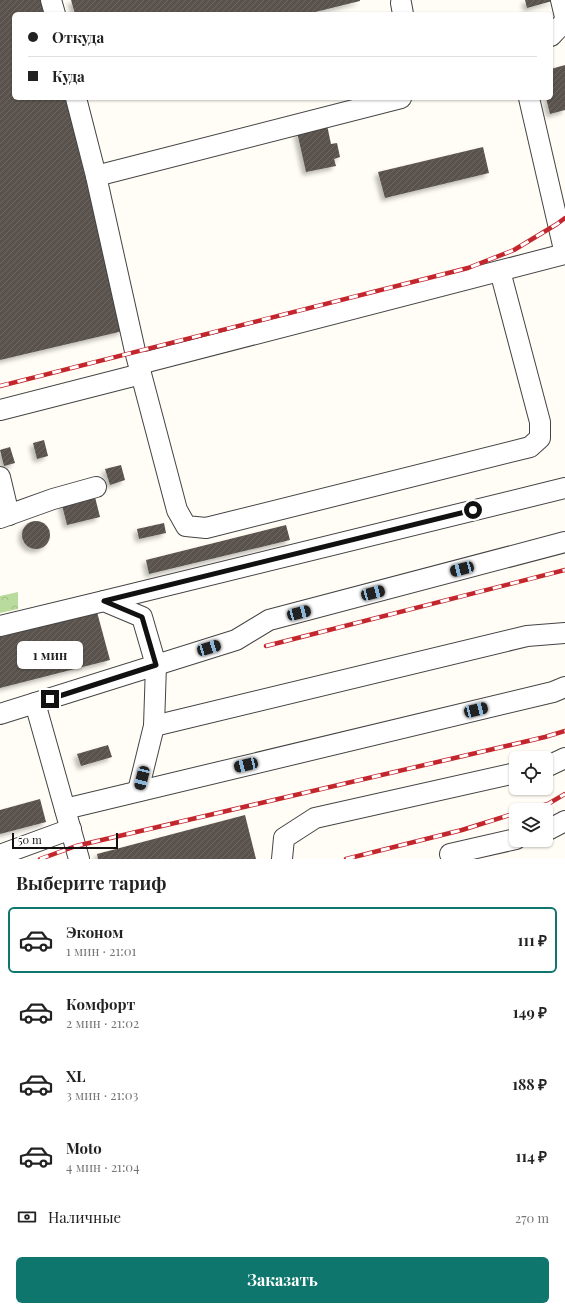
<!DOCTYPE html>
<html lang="ru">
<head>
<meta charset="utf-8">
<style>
	:root { --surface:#fff; --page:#f2f2f2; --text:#222; --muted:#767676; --line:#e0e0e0; --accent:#0f766e }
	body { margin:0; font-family:"Playfair Display",serif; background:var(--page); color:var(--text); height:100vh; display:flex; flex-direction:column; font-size:15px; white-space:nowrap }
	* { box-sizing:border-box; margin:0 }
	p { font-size:13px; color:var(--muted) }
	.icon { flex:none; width:22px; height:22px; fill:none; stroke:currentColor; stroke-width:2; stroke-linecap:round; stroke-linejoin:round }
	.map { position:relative; height:859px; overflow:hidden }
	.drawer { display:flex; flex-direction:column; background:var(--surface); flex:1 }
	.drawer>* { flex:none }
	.banner { position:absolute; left:12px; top:12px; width:541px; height:88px; border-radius:6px; box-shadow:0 1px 3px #0004; display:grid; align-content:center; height:88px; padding:0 16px; background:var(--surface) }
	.buttons { position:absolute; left:509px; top:751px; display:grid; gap:8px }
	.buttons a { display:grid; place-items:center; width:44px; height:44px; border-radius:6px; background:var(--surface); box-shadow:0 1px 3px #0004; font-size:20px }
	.scale { position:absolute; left:12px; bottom:10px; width:106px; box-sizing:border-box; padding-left:4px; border:2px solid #111; border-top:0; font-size:11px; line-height:14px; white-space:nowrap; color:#111; -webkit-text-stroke:3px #fff; paint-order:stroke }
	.end { position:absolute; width:18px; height:18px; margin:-9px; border:5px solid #111; background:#fff; box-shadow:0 0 0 2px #fff }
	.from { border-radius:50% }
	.bubble { position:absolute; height:28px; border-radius:6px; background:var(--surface); box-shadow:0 1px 3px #0004; font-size:13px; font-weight:700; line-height:28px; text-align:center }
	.car { position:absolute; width:12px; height:24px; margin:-12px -6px; border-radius:5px; box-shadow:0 0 3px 1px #0007; background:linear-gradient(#222 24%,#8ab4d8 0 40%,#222 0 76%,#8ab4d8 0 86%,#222 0) }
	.banner b { display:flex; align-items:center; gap:14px; height:38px; font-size:15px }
	.banner b+b { border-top:1px solid var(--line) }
	.banner i { width:10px; height:10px; background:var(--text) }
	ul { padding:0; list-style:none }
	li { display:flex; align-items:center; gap:12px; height:66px; margin:0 8px 6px; padding:0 8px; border:2px solid transparent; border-radius:6px }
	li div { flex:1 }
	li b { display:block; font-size:15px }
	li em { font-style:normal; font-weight:700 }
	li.selected { border-color:var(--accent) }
	li>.icon { width:36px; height:36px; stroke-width:1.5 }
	h2 { padding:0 16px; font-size:18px; line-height:48px }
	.pay { display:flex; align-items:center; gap:10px; height:44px; padding:0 16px; font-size:15px }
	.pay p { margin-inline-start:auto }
	.action { display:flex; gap:8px; margin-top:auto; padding:8px 16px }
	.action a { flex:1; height:46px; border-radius:6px; background:var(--accent); color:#fff; font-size:16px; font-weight:700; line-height:46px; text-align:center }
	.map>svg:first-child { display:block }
</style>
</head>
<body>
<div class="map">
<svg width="565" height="859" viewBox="0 0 565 859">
	<defs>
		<pattern id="forest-crowns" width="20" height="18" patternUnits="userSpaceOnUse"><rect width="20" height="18" fill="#b9dc9c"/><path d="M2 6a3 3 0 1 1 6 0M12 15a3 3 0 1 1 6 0" fill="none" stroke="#9ebc85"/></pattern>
		<pattern id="building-hatch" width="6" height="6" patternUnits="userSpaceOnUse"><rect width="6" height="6" fill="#5a524d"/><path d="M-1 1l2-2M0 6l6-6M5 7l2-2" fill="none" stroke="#6d6662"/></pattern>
		<filter id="shadow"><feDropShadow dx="-3.5" dy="3.5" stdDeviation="2" flood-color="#0004"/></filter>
	</defs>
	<rect width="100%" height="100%" fill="#fffdf5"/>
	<polygon fill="url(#forest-crowns)" points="18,592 18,609 0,613 0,596"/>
	<g fill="url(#building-hatch)" filter="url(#shadow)">
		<polygon points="0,0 42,0 45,14 14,14 14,98 66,98 123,331 0,360"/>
		<polygon points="71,0 360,0 360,1 307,14 75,14"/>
		<polygon points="525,0 556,0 527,8"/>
		<polygon points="565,65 565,110 550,114 546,98 551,98 551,69"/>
		<polygon points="327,125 331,144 337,143 340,157 334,159 336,166 306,172 297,132"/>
		<polygon points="483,147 489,173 385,198 378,172"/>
		<polygon points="44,440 48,456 37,459 33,443"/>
		<polygon points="10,447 15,463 4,466 0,450"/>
		<polygon points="121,465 125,480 110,485 105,469"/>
		<polygon points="94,493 100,517 67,525 61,501"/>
		<circle cx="36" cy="535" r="14"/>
		<polygon points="164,523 166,533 139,539 137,529"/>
		<polygon points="286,525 290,540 149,574 146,560"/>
		<polygon points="97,612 110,660 0,688 0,637"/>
		<polygon points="108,745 112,757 81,766 77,754"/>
		<polygon points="40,799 46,822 0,834 0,810"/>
		<polygon points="245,815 256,859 98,859 97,854"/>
	</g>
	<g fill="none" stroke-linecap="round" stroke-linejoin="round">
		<defs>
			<g id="minor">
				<polyline points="51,0 55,14"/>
				<polyline points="561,0 565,17"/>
				<polyline points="401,3 403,14"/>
				<polyline points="551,36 565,21"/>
				<polyline points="76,98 96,176 135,351 177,510 186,526 206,528 530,447 540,438 540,422 500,271"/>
				<polyline points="529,98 565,254"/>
				<polyline points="96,176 401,98"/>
				<polyline points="139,364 565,254"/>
				<polyline points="0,410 141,374"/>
				<polyline points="0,477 9,515"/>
				<polyline points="0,518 53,499 96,487"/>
				<polyline points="104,601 565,488"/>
				<polyline points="0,626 104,601 142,617 156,665 154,726 138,791"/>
				<polyline points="35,703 79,859"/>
				<polyline points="0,714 236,640 269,620 565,542"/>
				<polyline points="154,726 527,636 565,633"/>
				<polyline points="546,767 565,758"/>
				<polyline points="65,809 553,692 565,687"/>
				<polyline points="546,831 565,821"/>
				<polyline points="450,854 516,839"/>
				<polyline points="0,855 71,829"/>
				<polyline points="282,859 284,838 315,818 516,773"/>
			</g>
		</defs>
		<use href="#minor" stroke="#444" stroke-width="22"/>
		<use href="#minor" stroke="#fff" stroke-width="20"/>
		<defs>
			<g id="rail">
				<polyline points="0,386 468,268 514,250 557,224 565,218"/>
				<polyline points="266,646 565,570"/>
				<polyline points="527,810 548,804 565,794"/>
				<polyline points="40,859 76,846 545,737 565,731"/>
				<polyline points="346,859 462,830 516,813"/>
			</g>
		</defs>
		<use href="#rail" stroke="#c4262e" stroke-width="4.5"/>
		<use href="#rail" stroke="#fff" stroke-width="3" stroke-dasharray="9" stroke-linecap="butt"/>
	</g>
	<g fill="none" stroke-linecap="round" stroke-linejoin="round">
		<polyline stroke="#111" stroke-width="5" points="50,699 156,665 142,617 104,601 473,510"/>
	</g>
</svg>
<div class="buttons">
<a><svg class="icon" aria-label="locate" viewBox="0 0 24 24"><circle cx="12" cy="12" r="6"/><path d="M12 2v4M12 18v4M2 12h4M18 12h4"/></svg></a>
<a><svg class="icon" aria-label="layers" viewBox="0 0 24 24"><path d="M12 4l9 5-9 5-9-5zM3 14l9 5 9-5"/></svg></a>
</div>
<div class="scale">50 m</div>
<i class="end from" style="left:473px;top:510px"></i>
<i class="end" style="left:50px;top:699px"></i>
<div class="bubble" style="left:17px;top:641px;width:66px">1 мин</div>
<i class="car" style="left:462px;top:569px;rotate:255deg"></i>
<i class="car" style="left:373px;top:593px;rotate:75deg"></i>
<i class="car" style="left:299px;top:613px;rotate:75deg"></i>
<i class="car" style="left:209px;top:648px;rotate:73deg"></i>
<i class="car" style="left:476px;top:710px;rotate:76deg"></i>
<i class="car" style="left:246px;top:765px;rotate:257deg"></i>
<i class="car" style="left:142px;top:778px;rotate:194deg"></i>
<div class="banner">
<b><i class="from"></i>Откуда</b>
<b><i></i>Куда</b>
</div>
</div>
<section class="drawer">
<h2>Выберите тариф</h2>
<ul>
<li class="selected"><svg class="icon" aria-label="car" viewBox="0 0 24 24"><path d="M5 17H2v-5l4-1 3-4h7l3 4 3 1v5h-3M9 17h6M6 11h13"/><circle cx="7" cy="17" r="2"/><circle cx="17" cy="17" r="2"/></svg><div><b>Эконом</b><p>1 мин · 21:01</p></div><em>111 ₽</em></li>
<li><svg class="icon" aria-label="car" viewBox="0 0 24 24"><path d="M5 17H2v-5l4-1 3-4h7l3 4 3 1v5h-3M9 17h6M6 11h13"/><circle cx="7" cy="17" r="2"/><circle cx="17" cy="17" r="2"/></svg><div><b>Комфорт</b><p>2 мин · 21:02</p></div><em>149 ₽</em></li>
<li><svg class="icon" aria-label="car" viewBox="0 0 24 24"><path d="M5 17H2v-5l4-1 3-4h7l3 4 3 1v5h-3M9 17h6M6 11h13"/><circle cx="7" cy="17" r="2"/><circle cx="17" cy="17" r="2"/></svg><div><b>XL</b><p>3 мин · 21:03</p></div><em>188 ₽</em></li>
<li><svg class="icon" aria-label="car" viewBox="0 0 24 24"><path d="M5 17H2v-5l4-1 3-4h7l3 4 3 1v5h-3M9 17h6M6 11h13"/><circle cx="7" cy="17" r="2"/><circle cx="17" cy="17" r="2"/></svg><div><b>Moto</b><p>4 мин · 21:04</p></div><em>114 ₽</em></li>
</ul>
<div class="pay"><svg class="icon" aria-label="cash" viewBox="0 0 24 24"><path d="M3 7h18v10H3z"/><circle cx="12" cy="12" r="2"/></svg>Наличные<p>270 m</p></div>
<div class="action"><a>Заказать</a></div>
</section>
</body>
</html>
